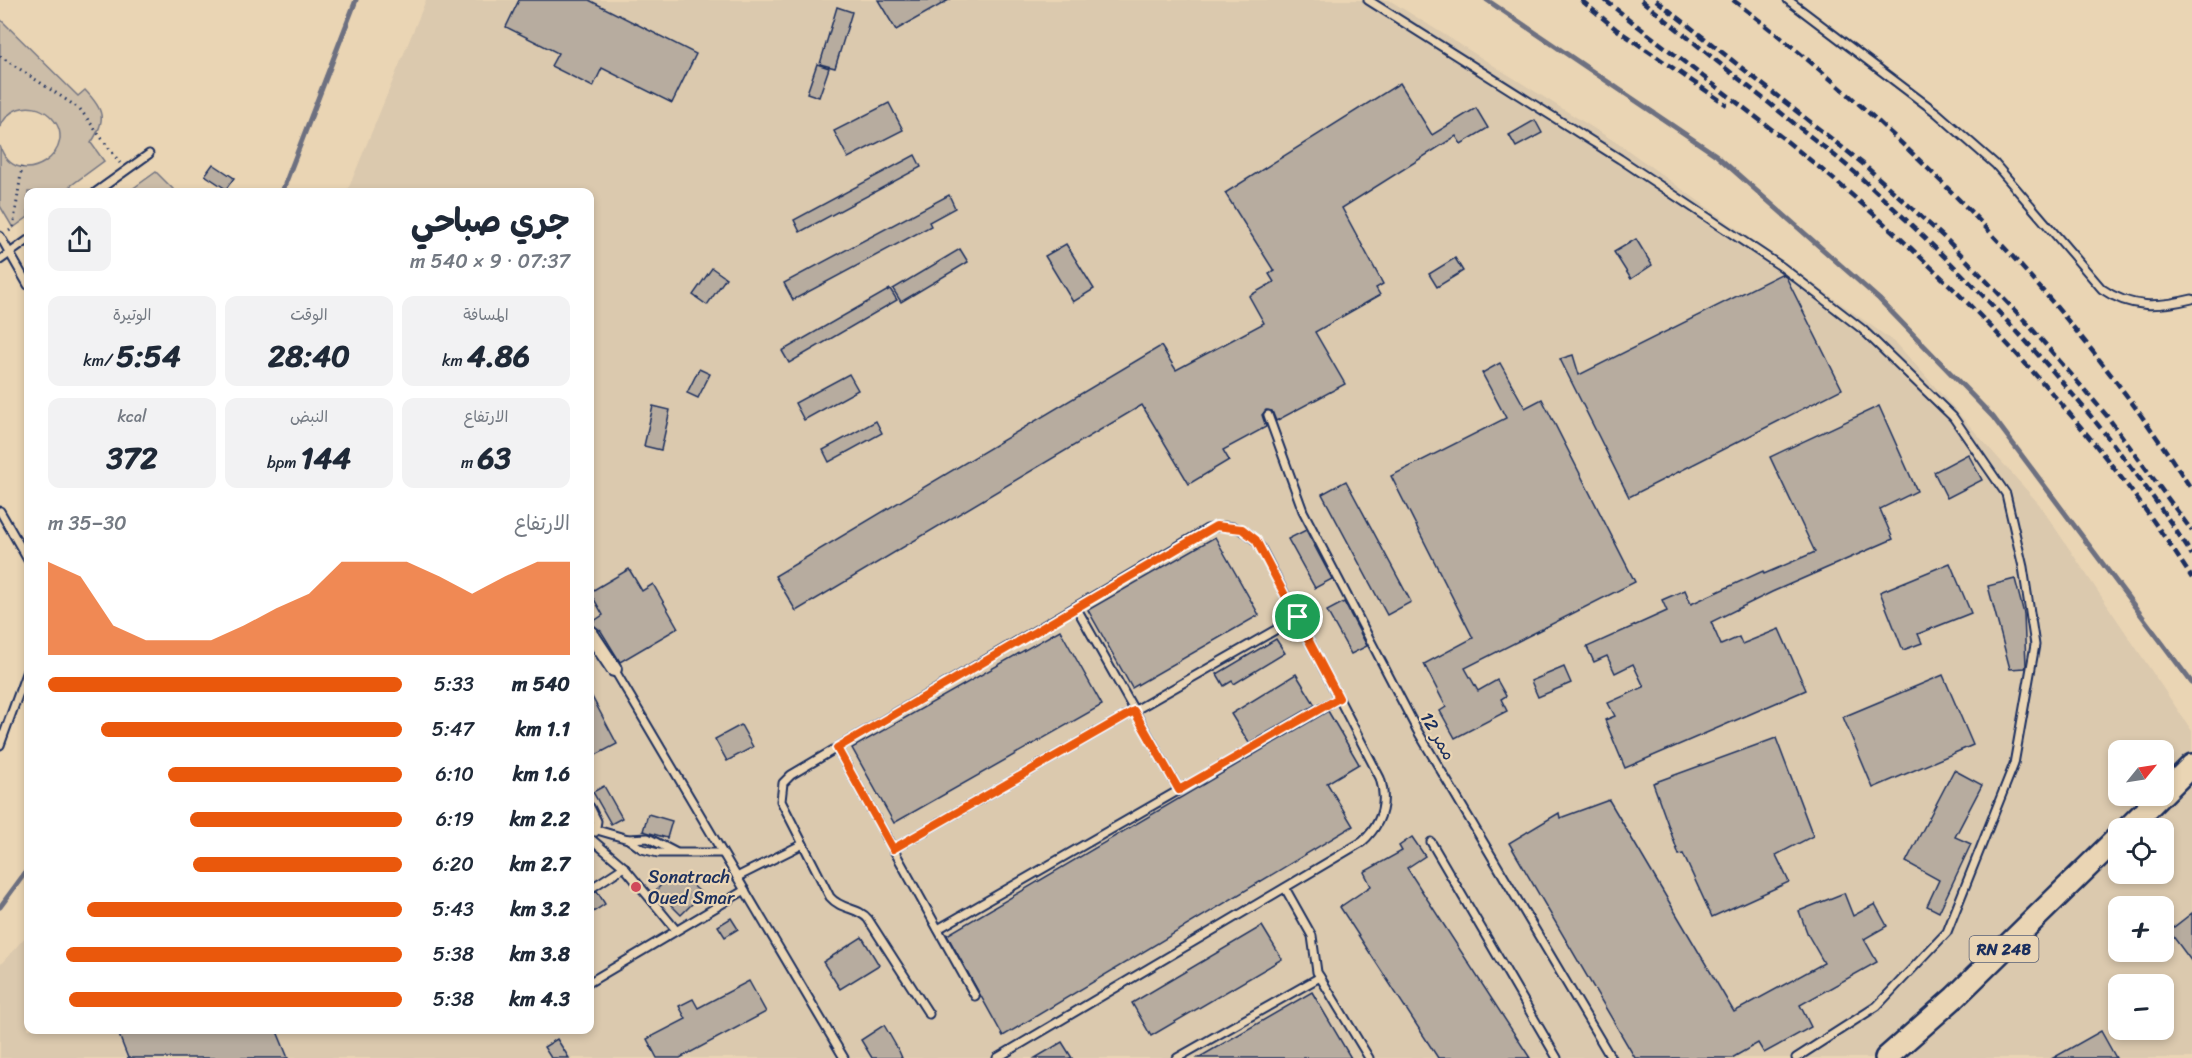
<!DOCTYPE html>
<html lang="ar">
<meta charset="utf-8">
<style>
body{margin:0;font-family:Sriracha,"Playpen Sans Arabic",sans-serif;background:#f2f2f3;color:#1f2937;direction:rtl;height:100vh;display:flex;flex-direction:column;font-size:22px;white-space:nowrap}
*{box-sizing:border-box;margin:0}
p{font-size:20px;color:#747a83}
.icon{flex:none;width:33px;height:33px;fill:none;stroke:currentColor;stroke-width:2;stroke-linecap:round;stroke-linejoin:round}
.map{position:relative;flex:1;overflow:hidden;direction:ltr}
.panel{position:absolute;left:24px;top:188px;width:570px;height:846px;display:flex;flex-direction:column;background:#fff;border-radius:12px;box-shadow:0 3px 9px #0003;direction:rtl}
.panel>*{flex:none}
.needle{width:39px;rotate:60deg}
.controls{position:absolute;left:2108px;top:740px;display:grid;gap:12px}
.controls a{display:grid;place-items:center;width:66px;height:66px;border-radius:12px;background:#fff;box-shadow:0 3px 9px #0003;font-size:30px}
.pin{position:absolute;display:grid;place-items:center;width:51px;height:51px;color:#fff;margin:-26px;border:3px solid #fff;border-radius:50%;box-shadow:0 2px 6px #0007}
.round{display:grid;place-items:center;flex:none;width:63px;height:63px;border-radius:12px;background:#f2f2f3}
.summary{display:flex;align-items:center;justify-content:space-between;height:102px;padding:0 24px}
h1{font-size:33px;font-weight:700;line-height:45px}
.stats{display:grid;grid-template-columns:repeat(3,1fr);gap:9px;height:102px;padding:6px 24px}
.stats div{display:grid;align-content:center;border-radius:12px;background:#f2f2f3;text-align:center}
.stats b{font-size:30px;font-weight:700}
.stats small{font-size:16px;font-weight:400}
.stats p{font-size:16px}
.chart{height:168px;padding:12px 24px}
.chart p{display:flex;justify-content:space-between}
.chart svg{width:100%;height:108px;margin-top:6px;fill:#ea580c;opacity:.7}
ul{padding:0 24px;list-style:none;font-size:20px}
li{display:grid;grid-template-columns:96px 72px 1fr;align-items:center;height:45px}
li i{height:15px;border-radius:8px;background:#ea580c}
.map>svg:first-child{display:block}
.built{fill:#dbc9ae;fill-rule:evenodd}
.green{fill:#ccbda8;stroke:#747683;stroke-width:1.5}
.lines{fill:none;stroke-linecap:round;stroke-linejoin:round}
.stream{stroke:#6d7080;stroke-width:5}
.building{fill:#b7ac9f;stroke:#1b2f5e;stroke-width:1.5}
.service-casing{stroke:#1b2f5e;stroke-width:11}
.minor-casing{stroke:#1b2f5e;stroke-width:18}
.primary-casing{stroke:#1b2f5e;stroke-width:26}
.path{stroke:#1b2f5e;stroke-width:3;stroke-dasharray:1.5 4.5;stroke-linecap:butt}
.service{stroke:#ead5b4;stroke-width:7}
.minor{stroke:#ead5b4;stroke-width:14}
.primary{stroke:#ead5b4;stroke-width:21}
.rail{stroke:#1b2f5e;stroke-width:4.5;stroke-dasharray:9 4.5;stroke-linecap:butt}
.route-casing{stroke:#fff;stroke-width:12}
.route{stroke:#ea580c;stroke-width:8}
.poi-dot{fill:#d1495b;stroke:#ead5b4;stroke-width:2}
.labels{text-anchor:middle;stroke-width:4.5;stroke-linejoin:round;paint-order:stroke}
.shield{fill:#ead5b4;stroke:#596178;stroke-width:1.5}
.shield-label{font-size:16px;font-weight:bold;fill:#1b2f5e}
.street-label{font-size:18px;fill:#1b2f5e;stroke:#ead5b4}
.poi-label{font-size:18px;fill:#1b2f5e;stroke:#ead5b4;text-anchor:start}
</style>
<div class="map">
<svg width="2192" height="1058" viewBox="0 0 2192 1058">
<rect width="100%" height="100%" fill="#ead5b4"/>
<filter id="ink" filterUnits="userSpaceOnUse"><feTurbulence type="fractalNoise" baseFrequency=".0167" numOctaves="2"/><feDisplacementMap in="SourceGraphic" scale="12" xChannelSelector="R" yChannelSelector="G"/><feConvolveMatrix kernelMatrix="1 2 1 2 8 2 1 2 1" color-interpolation-filters="sRGB"/></filter>
<g filter="url(#ink)">
<path class="built" d="M 426,0 L 1389,0 L 1622,146 L 1897,344 L 2039,504 L 2192,731 L 2192,1058 L 0,1058 L 0,965 L 28,934 L 28,1029 L 590,1029 L 590,192 L 347,192 ZM 2118,750 L 2163,750 L 2163,795 L 2118,795 ZM 2118,828 L 2163,828 L 2163,873 L 2118,873 ZM 2118,906 L 2163,906 L 2163,951 L 2118,951 ZM 2118,984 L 2163,984 L 2163,1029 L 2118,1029 Z"/>
<g class="green">
<path d="M 0,19 L 78,96 L 85,90 C 104,110 107,119 91,143 L 104,161 L 62,192 L 28,192 L 28,217 L 13,228 L 0,206 L 0,146 C 16,196 87,149 49,115 C 41,108 29,105 18,109 C 9,112 3,120 0,128 Z"/>
<path d="M 156,172 L 176,192 L 128,192 Z"/>
</g>
<g class="lines">
<g class="stream">
<path d="M 1487,0 L 1716,155 L 1879,299 L 1993,417 L 2192,683"/>
<path d="M 282,192 L 356,0"/>
<path d="M 0,907 L 28,869"/>
</g>
</g>
<g class="building">
<path d="M 519,0 L 589,0 L 696,54 L 672,103 L 602,68 L 593,87 L 551,66 L 558,53 L 506,27 Z"/>
<path d="M 878,0 L 949,0 L 896,30 Z"/>
<path d="M 837,7 L 852,12 L 835,68 L 820,64 Z"/>
<path d="M 817,64 L 829,68 L 819,97 L 807,93 Z"/>
<path d="M 1400,83 L 1432,135 L 1476,108 L 1488,128 L 1461,144 L 1456,136 L 1342,208 L 1383,284 L 1376,288 L 1380,295 L 1315,332 L 1345,384 L 1276,421 L 1272,411 L 1266,410 L 1262,415 L 1266,427 L 1223,450 L 1229,460 L 1189,484 L 1142,405 L 796,611 L 775,576 L 1161,346 L 1176,370 L 1264,323 L 1249,296 L 1274,282 L 1269,274 L 1274,271 L 1225,193 Z"/>
<path d="M 889,103 L 903,130 L 848,158 L 834,131 Z"/>
<path d="M 1535,120 L 1542,133 L 1516,147 L 1509,135 Z"/>
<path d="M 915,155 L 921,167 L 800,232 L 794,220 Z"/>
<path d="M 213,164 L 234,178 L 226,189 L 205,175 Z"/>
<path d="M 949,195 L 955,208 L 929,222 L 931,226 L 793,300 L 784,283 Z"/>
<path d="M 1636,239 L 1652,265 L 1631,279 L 1614,252 Z"/>
<path d="M 1066,244 L 1094,289 L 1073,302 L 1045,256 Z"/>
<path d="M 960,249 L 968,262 L 901,302 L 893,289 Z"/>
<path d="M 1455,258 L 1463,271 L 1437,287 L 1429,274 Z"/>
<path d="M 712,268 L 726,278 L 707,305 L 693,295 Z"/>
<path d="M 1781,274 L 1786,277 L 1842,389 L 1629,497 L 1560,359 L 1573,355 L 1579,375 Z"/>
<path d="M 890,289 L 897,300 L 789,363 L 782,351 Z"/>
<path d="M 1500,363 L 1525,408 L 1542,399 L 1635,582 L 1465,668 L 1478,691 L 1497,680 L 1506,696 L 1501,699 L 1507,711 L 1455,738 L 1440,711 L 1446,707 L 1424,664 L 1473,638 L 1391,476 L 1506,418 L 1482,373 Z"/>
<path d="M 699,369 L 710,374 L 698,398 L 687,393 Z"/>
<path d="M 849,374 L 858,390 L 804,420 L 795,403 Z"/>
<path d="M 653,406 L 670,410 L 661,450 L 644,446 Z"/>
<path d="M 1879,406 L 1917,491 L 1880,509 L 1893,539 L 1772,592 L 1711,622 L 1721,645 L 1739,637 L 1742,644 L 1779,629 L 1806,690 L 1625,768 L 1605,720 L 1615,716 L 1608,703 L 1644,687 L 1633,664 L 1615,673 L 1607,656 L 1594,662 L 1587,647 L 1667,611 L 1662,600 L 1685,590 L 1691,604 L 1763,571 L 1764,574 L 1815,552 L 1770,457 Z"/>
<path d="M 876,421 L 882,433 L 829,462 L 823,450 Z"/>
<path d="M 1968,454 L 1982,480 L 1947,498 L 1934,472 Z"/>
<path d="M 1346,481 L 1411,602 L 1387,615 L 1322,494 Z"/>
<path d="M 1306,530 L 1332,579 L 1315,588 L 1288,539 Z"/>
<path d="M 1215,537 L 1259,615 L 1132,688 L 1088,610 Z"/>
<path d="M 1950,563 L 1971,613 L 1918,634 L 1922,643 L 1903,650 L 1880,592 Z"/>
<path d="M 629,569 L 642,591 L 653,584 L 678,628 L 620,662 L 601,631 L 591,623 L 603,615 L 590,592 Z"/>
<path d="M 2015,579 L 2024,614 L 2026,666 L 2025,668 L 2010,669 L 1988,586 Z"/>
<path d="M 1344,602 L 1367,646 L 1351,654 L 1327,611 Z"/>
<path d="M 1060,630 L 1102,705 L 894,823 L 852,748 Z"/>
<path d="M 1276,639 L 1285,653 L 1234,684 L 1232,681 L 1224,686 L 1217,674 Z"/>
<path d="M 1564,667 L 1571,683 L 1538,697 L 1531,681 Z"/>
<path d="M 1296,674 L 1315,705 L 1249,743 L 1231,714 Z"/>
<path d="M 1943,675 L 1973,745 L 1873,788 L 1843,717 Z"/>
<path d="M 590,693 L 617,744 L 596,755 L 590,743 Z"/>
<path d="M 1328,711 L 1359,764 L 1327,783 L 1353,826 L 1003,1036 L 947,935 Z"/>
<path d="M 741,725 L 753,747 L 727,761 L 715,739 Z"/>
<path d="M 1776,738 L 1813,836 L 1776,855 L 1789,882 L 1712,917 L 1683,854 L 1679,855 L 1653,783 Z"/>
<path d="M 1954,770 L 1982,785 L 1955,837 L 1971,844 L 1939,912 L 1927,906 L 1939,880 L 1906,862 Z"/>
<path d="M 604,786 L 622,818 L 611,824 L 593,792 Z"/>
<path d="M 1609,800 L 1734,1012 L 1824,963 L 1808,935 L 1799,911 L 1844,893 L 1853,916 L 1875,904 L 1887,926 L 1864,939 L 1877,962 L 1800,1005 L 1811,1027 L 1764,1053 L 1758,1043 L 1732,1058 L 1635,1058 L 1509,843 L 1559,813 L 1560,818 Z"/>
<path d="M 648,814 L 672,821 L 667,838 L 643,831 Z"/>
<path d="M 1412,837 L 1425,856 L 1407,868 L 1530,1058 L 1438,1058 L 1340,907 L 1371,886 L 1364,872 L 1402,851 L 1399,846 Z"/>
<path d="M 683,876 L 702,894 L 681,915 L 656,890 L 670,877 L 676,883 Z"/>
<path d="M 597,891 L 605,904 L 590,914 L 590,895 Z"/>
<path d="M 2192,913 L 2192,962 L 2169,931 Z"/>
<path d="M 731,918 L 738,929 L 725,937 L 718,926 Z"/>
<path d="M 1262,926 L 1282,959 L 1151,1036 L 1132,1003 Z"/>
<path d="M 862,937 L 879,965 L 840,989 L 823,962 Z"/>
<path d="M 749,981 L 766,1012 L 680,1058 L 657,1058 L 647,1039 L 686,1019 L 679,1006 L 693,999 L 698,1008 Z"/>
<path d="M 1312,992 L 1351,1058 L 1198,1058 Z"/>
<path d="M 884,1025 L 899,1051 L 902,1058 L 872,1058 L 861,1040 Z"/>
<path d="M 134,1029 L 276,1029 L 288,1058 L 128,1058 L 119,1035 Z"/>
<path d="M 2101,1031 L 2116,1058 L 2053,1058 Z"/>
<path d="M 557,1039 L 569,1058 L 551,1058 L 544,1047 Z"/>
<path d="M 1062,1042 L 1072,1058 L 1035,1058 Z"/>
</g>
<g class="lines">
<g class="service-casing">
<g id="service">
<path d="M 1368,0 L 1620,159 L 1782,267 L 1862,329 L 1953,417 L 2006,494 L 2023,567 L 2035,645 L 2014,764 L 1947,932 L 1877,1006 L 1796,1058"/>
<path d="M 1788,0 L 1937,113 L 1995,164 L 2102,289 C 2131,309 2159,307 2192,299"/>
<path d="M 96,192 L 149,154"/>
<path d="M 0,236 L 28,285"/>
<path d="M 0,260 L 28,240"/>
<path d="M 1268,415 L 1303,511 L 1417,730 L 1611,1058"/>
<path d="M 0,511 L 28,560"/>
<path d="M 1076,607 L 1179,790"/>
<path d="M 614,669 L 844,1058"/>
<path d="M 0,745 L 28,668"/>
<path d="M 837,748 L 975,996"/>
<path d="M 590,807 L 597,821 L 595,832"/>
<path d="M 597,830 L 628,839 L 648,838 L 675,852"/>
<path d="M 590,838 L 624,867 L 676,930"/>
<path d="M 628,839 L 642,849 L 658,853 L 722,853"/>
<path d="M 1431,842 L 1557,1058"/>
<path d="M 893,849 L 1298,617"/>
<path d="M 737,877 L 803,844"/>
<path d="M 1285,888 L 1312,936 L 1317,972 L 1369,1058"/>
<path d="M 590,889 L 624,867"/>
<path d="M 938,929 L 1339,698"/>
<path d="M 590,982 L 745,890"/>
<path d="M 929,1014 L 868,919 C 858,907 841,910 830,897 L 781,801 L 783,783 L 791,775 L 1207,529 C 1230,522 1248,528 1261,548 L 1380,778 C 1388,803 1382,824 1362,842 L 997,1058"/>
<path d="M 1177,1058 L 1320,977"/>
</g>
</g>
<g class="minor-casing">
<path id="minor" d="M 590,633 L 614,669"/>
</g>
<g class="primary-casing">
<g id="primary">
<path d="M 2163,794 L 2192,765"/>
<path d="M 2128,828 L 2161,795"/>
<path d="M 1886,1058 L 1955,997 L 2118,837"/>
</g>
</g>
<g class="path">
<path d="M 0,56 L 80,109 L 120,163"/>
<path d="M 9,231 L 13,228 L 22,167"/>
</g>
<use href="#service" class="service"/>
<use href="#minor" class="minor"/>
<use href="#primary" class="primary"/>
<g class="rail">
<path d="M 1581,0 L 1616,29 L 1727,105"/>
<path d="M 1605,0 C 1689,68 1779,131 1860,202 C 1986,313 2101,437 2192,578"/>
<path d="M 1641,0 C 1691,40 1740,80 1790,120 C 1813,139 1838,157 1860,177 C 1984,290 2102,414 2192,555"/>
<path d="M 1656,0 L 1862,163 L 1948,241 L 2027,323 L 2107,416 L 2192,531"/>
<path d="M 1733,0 C 1911,136 2070,301 2192,490"/>
</g>
</g>
</g>
<g class="lines" filter="url(#ink)">
<g class="route-casing">
<path id="route" d="M 1216,526 L 1242,529 L 1256,540 L 1339,698 L 1179,790 L 1134,711 L 893,849 L 837,748 Z"/>
</g>
<use href="#route" class="route"/>
</g>
<circle class="poi-dot" cx="636" cy="887" r="6"/>
<g class="labels">
<rect class="shield" x="1969.5" y="936" width="69" height="26" rx="4.5"/>
<g class="shield-label">
<text x="2004" y="955">RN 24B</text>
</g>
<g class="street-label">
<text transform="translate(1438 736) rotate(60)" y="6">ممر 12</text>
</g>
<g class="poi-label">
<text x="648" y="883">Sonatrach<tspan x="648" dy="21">Oued Smar</tspan></text>
</g>
</g>
</svg>
<div class="controls">
<a><svg class="needle" viewBox="-14 -14 28 28"><path d="M0-13l5 13h-10z" fill="#e53935"/><path d="M0 13l5-13h-10z" fill="#747a83"/></svg></a>
<a><svg class="icon" aria-label="locate" viewBox="0 0 24 24"><circle cx="12" cy="12" r="6"/><path d="M12 2v4M12 18v4M2 12h4M18 12h4"/></svg></a>
<a>+</a>
<a>−</a>
</div>
<div class="pin" style="left:1298px;top:617px;background:#1e9e55"><svg class="icon" aria-label="arrive" viewBox="0 0 24 24"><path d="M6 21V4h12l-3 4 3 4H6"/></svg></div>
<section class="panel">
<div class="summary"><div><h1>جري صباحي</h1><p>07:37 · 9 × 540 m</p></div><a class="round"><svg class="icon" aria-label="share" viewBox="0 0 24 24"><path d="M12 15V3M7 8l5-5 5 5M5 13v7h14v-7"/></svg></a></div>
<div class="stats">
<div><p>المسافة</p><b>4.86<small> km</small></b></div>
<div><p>الوقت</p><b>28:40</b></div>
<div><p>الوتيرة</p><b>5:54<small> /km</small></b></div>
</div>
<div class="stats">
<div><p>الارتفاع</p><b>63<small> m</small></b></div>
<div><p>النبض</p><b>144<small> bpm</small></b></div>
<div><p>kcal</p><b>372</b></div>
</div>
<div class="chart"><p><span>الارتفاع</span>30–35 m</p>
<svg viewBox="0 0 160 44" preserveAspectRatio="none"><path d="M0 44V6L10 12L20 32L30 38L40 38L50 38L60 32L70 25L80 19L90 6L100 6L110 6L120 12L130 19L140 12L150 6L160 6V44z"/></svg>
</div>
<ul>
<li><b>540 m</b>5:33<i style="width:100%"></i></li>
<li><b>1.1 km</b>5:47<i style="width:85%"></i></li>
<li><b>1.6 km</b>6:10<i style="width:66%"></i></li>
<li><b>2.2 km</b>6:19<i style="width:60%"></i></li>
<li><b>2.7 km</b>6:20<i style="width:59%"></i></li>
<li><b>3.2 km</b>5:43<i style="width:89%"></i></li>
<li><b>3.8 km</b>5:38<i style="width:95%"></i></li>
<li><b>4.3 km</b>5:38<i style="width:94%"></i></li>
</ul>
</section>
</div>
